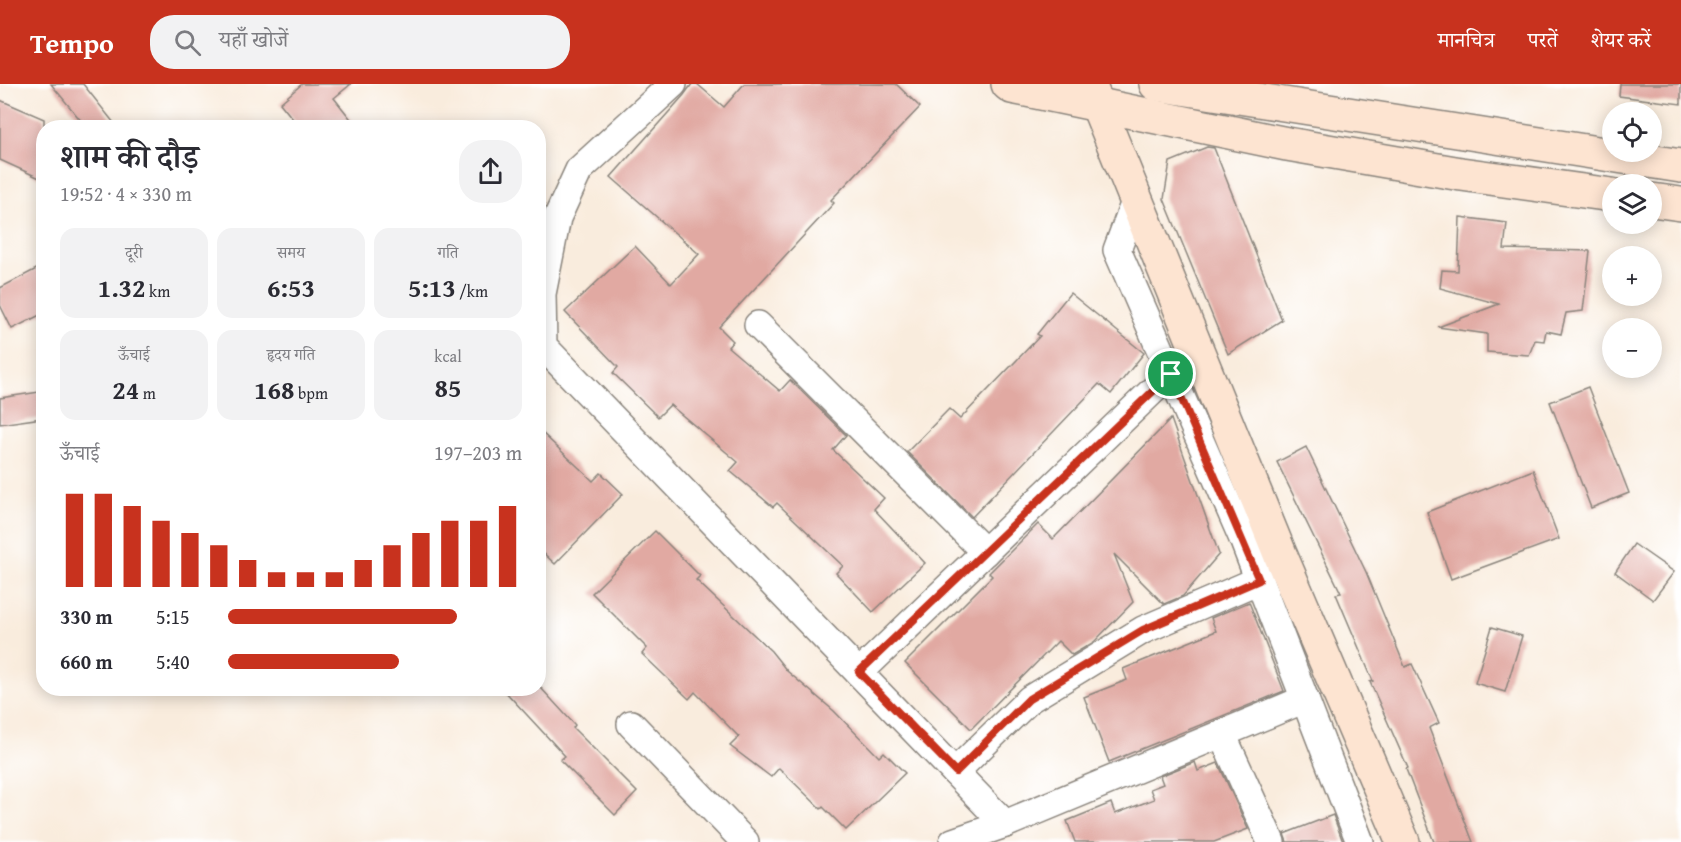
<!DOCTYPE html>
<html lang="hi">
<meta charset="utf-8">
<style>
body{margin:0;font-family:"Gentium Book Plus","Noto Serif Devanagari",serif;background:#f2f2f3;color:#2b2b33;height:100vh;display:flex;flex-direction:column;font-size:22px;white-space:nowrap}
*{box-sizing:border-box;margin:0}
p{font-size:20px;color:#7c7c81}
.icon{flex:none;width:33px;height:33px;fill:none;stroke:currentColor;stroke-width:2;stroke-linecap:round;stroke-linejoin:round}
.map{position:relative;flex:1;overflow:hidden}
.drawer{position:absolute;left:36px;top:36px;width:510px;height:576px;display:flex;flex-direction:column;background:#fff;border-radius:24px;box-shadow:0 3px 15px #0003}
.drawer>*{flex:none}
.controls{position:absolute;left:1602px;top:18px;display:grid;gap:12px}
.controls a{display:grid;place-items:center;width:60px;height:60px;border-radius:50%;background:#fff;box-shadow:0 3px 15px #0003;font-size:30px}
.pin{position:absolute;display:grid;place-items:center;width:51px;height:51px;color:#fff;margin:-26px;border:3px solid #fff;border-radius:50%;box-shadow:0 2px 6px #0007}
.round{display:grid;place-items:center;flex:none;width:63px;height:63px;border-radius:24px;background:#f2f2f3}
.overview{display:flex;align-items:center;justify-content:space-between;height:102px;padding:0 24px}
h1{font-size:33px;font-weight:600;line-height:45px}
.stats{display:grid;grid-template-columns:repeat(3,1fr);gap:9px;height:102px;padding:6px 24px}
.stats div{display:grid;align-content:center;border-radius:15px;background:#f2f2f3;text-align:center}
.stats b{font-size:26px;font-weight:600}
.stats small{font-size:16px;font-weight:400}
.stats p{font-size:16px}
.chart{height:168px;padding:12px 24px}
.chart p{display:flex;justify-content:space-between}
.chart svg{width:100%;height:108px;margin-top:6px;stroke:#c8321e;stroke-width:6}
ul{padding:0 24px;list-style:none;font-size:20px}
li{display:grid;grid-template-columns:96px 72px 1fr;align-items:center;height:45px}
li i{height:15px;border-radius:8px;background:#c8321e}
header{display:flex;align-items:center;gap:36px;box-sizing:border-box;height:84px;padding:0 30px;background:#c8321e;color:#fff}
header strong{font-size:28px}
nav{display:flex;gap:33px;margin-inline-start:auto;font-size:21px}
.search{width:420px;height:54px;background:#f2f2f3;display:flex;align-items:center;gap:15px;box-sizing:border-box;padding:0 21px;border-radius:24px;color:#7c7c81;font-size:22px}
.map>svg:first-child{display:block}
.building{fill:#e1a9a2}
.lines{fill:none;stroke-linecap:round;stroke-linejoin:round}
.street-casing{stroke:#8a847c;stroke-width:30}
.secondary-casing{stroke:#8a847c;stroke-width:36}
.street{stroke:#fff;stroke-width:27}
.secondary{stroke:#fde4d1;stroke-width:33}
.route-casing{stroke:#fff;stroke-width:12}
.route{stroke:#c8321e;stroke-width:8}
</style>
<header>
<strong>Tempo</strong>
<div class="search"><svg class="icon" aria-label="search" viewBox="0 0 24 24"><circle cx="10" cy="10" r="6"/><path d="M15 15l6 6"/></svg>यहाँ खोजें</div>
<nav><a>मानचित्र</a><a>परतें</a><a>शेयर करें</a></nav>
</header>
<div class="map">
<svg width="1681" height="758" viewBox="0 0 1681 758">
<rect width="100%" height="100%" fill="#fff"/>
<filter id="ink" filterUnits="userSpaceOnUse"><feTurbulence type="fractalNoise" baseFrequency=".0167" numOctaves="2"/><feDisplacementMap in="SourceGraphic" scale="12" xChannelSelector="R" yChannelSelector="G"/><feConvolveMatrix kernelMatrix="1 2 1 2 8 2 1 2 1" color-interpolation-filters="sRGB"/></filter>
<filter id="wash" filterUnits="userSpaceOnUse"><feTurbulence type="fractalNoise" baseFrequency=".008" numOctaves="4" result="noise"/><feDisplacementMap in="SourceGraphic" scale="24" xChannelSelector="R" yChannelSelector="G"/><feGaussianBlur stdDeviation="1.35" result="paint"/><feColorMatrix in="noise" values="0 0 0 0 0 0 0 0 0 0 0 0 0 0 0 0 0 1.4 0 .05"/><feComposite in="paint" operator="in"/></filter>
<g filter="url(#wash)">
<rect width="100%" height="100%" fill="#f9ecdd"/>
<g id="blocks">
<g class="building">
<path d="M 51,0 L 83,0 L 118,44 L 87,44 Z"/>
<path d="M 302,0 L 351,0 L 334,14 L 358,44 L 300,44 L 280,19 Z"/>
<path d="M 692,0 L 697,0 L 724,23 L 744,0 L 896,0 L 920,23 L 831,116 L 834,119 L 719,243 L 733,257 L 728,263 L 780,307 L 790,296 L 846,351 L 833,366 L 884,414 L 874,425 L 925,479 L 873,528 L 836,489 L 843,482 L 777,419 L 773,423 L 730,387 L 738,378 L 670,321 L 658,333 L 613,289 L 618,283 L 565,228 L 635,162 L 671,200 L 699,170 L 611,93 L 684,11 Z"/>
<path d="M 1620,0 L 1681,0 L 1681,20 L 1619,12 Z"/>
<path d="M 0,16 L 44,35 L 44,96 L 0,76 Z"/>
<path d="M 1207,63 L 1214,64 L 1282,236 L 1228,270 L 1164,115 L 1170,78 Z"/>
<path d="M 1460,133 L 1507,139 L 1504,165 L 1590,167 L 1583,227 L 1566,229 L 1561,250 L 1546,247 L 1544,257 L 1535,256 L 1529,271 L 1487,268 L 1487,250 L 1438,243 L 1499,220 L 1440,204 L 1442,186 L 1458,187 Z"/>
<path d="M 44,181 L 44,229 L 12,245 L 0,221 L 0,204 Z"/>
<path d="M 1070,209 L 1144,269 L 1111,310 L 1099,300 L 972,433 L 907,368 L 949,325 L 960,335 L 1040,252 L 1037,250 Z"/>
<path d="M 1588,303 L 1629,409 L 1591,424 L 1550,318 Z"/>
<path d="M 39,308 L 42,334 L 0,340 L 0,314 Z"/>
<path d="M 1171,335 L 1219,470 L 1183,512 L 1164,520 L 1114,470 L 1133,518 L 1094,558 L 1072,571 L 1058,557 L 971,645 L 905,579 L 992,492 L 989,489 L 1038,440 L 1053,455 Z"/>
<path d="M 538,345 L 593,397 L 601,389 L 623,410 L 555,480 L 538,464 Z"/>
<path d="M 1306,363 L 1366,488 L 1405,583 L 1412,580 L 1439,639 L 1429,644 L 1473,758 L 1434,758 L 1406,685 L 1408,684 L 1370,598 L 1373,597 L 1336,510 L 1341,509 L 1277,378 Z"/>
<path d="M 1533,386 L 1559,455 L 1451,495 L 1427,428 Z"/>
<path d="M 655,447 L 700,492 L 696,496 L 771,567 L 787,587 L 834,627 L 879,673 L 884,668 L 905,689 L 846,746 L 823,723 L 821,725 L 779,684 L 771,693 L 730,662 L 739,653 L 695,608 L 689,615 L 642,570 L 647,564 L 592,509 Z"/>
<path d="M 1634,460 L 1674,488 L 1653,516 L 1615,488 Z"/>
<path d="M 1249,518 L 1284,607 L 1109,678 L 1084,613 L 1127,596 L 1123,585 L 1216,547 L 1211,534 Z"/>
<path d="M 1492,543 L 1522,552 L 1505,608 L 1475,599 Z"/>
<path d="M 502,604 L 541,604 L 575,641 L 573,644 L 637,708 L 615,731 L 560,676 L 565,672 Z"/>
<path d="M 1195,678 L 1198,687 L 1218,679 L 1248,745 L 1214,758 L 1075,758 L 1067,737 L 1111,719 L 1115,730 L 1154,715 L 1150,705 L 1163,700 L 1160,692 Z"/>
<path d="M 1333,731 L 1343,758 L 1287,758 L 1284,750 Z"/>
</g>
</g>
</g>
<g filter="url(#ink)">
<use href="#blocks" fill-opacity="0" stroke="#8a847c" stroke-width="1.5"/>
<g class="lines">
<g class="street-casing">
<g id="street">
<path d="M 673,0 L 579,86 L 557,134 L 542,210 L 543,262 L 1005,740"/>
<path d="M 1136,115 L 1117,166 L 1243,455 L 1360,758"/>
<path d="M 758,241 L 985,468"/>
<path d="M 859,589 L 1171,289"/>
<path d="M 631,640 L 745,758"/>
<path d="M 1222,650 L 1271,758"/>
<path d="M 955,688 L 1030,615 L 1143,546 L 1259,496"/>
<path d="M 953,758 L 1005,740 L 1305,615"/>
</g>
</g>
<g class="secondary-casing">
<g id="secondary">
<path d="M 1008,0 L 1012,3 L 1287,60 L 1461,90 L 1612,111"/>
<path d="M 1089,0 L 1280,470 L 1403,758"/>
<path d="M 1156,0 L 1681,82"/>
<path d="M 1652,116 L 1681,120"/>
</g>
</g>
<use href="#street" class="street"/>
<use href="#secondary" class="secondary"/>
</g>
</g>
<g class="lines" filter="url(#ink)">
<g class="route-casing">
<path id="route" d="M 1171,290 L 1259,496 L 1143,546 L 1029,615 L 956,688 L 859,588 Z"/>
</g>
<use href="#route" class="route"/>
</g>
</svg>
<div class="controls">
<a><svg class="icon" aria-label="locate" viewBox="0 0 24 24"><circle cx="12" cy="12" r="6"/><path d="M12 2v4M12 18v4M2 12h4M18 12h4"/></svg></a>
<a><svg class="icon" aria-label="layers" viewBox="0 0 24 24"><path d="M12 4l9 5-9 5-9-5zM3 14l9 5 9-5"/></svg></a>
<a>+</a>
<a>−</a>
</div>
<div class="pin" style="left:1171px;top:290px;background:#1e9e55"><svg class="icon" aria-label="arrive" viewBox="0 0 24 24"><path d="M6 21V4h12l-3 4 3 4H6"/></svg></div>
<section class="drawer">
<div class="overview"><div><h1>शाम की दौड़</h1><p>19:52 · 4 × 330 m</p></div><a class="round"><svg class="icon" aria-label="share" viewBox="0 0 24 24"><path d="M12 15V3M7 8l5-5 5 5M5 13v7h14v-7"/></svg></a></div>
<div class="stats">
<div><p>दूरी</p><b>1.32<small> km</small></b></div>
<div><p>समय</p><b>6:53</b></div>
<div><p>गति</p><b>5:13<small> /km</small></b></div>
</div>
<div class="stats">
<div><p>ऊँचाई</p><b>24<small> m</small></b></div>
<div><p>हृदय गति</p><b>168<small> bpm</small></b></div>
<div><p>kcal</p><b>85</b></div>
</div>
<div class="chart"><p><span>ऊँचाई</span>197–203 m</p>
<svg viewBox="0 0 160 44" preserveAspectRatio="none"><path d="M5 44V6M15 44V6M25 44V11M35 44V17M45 44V22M55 44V27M65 44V33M75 44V38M85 44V38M95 44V38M105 44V33M115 44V27M125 44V22M135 44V17M145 44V17M155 44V11"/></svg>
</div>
<ul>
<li><b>330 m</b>5:15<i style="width:78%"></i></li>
<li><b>660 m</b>5:40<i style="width:58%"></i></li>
</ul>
</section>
</div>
